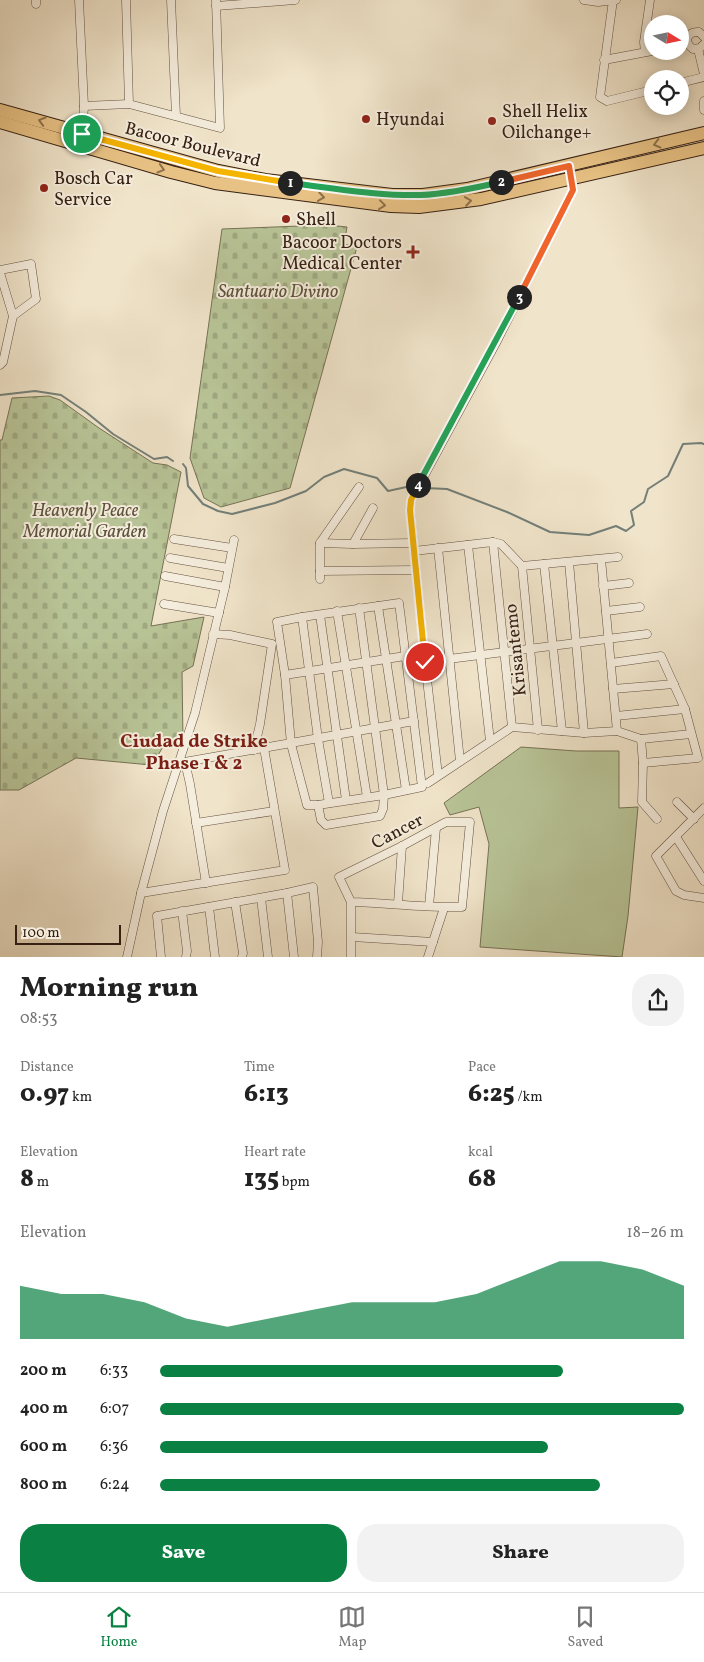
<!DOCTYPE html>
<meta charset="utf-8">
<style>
body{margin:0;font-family:Vollkorn,serif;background:#f2f2f2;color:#222;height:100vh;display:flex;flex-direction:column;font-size:19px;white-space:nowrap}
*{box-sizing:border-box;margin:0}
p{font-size:16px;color:#767676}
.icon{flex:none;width:28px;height:28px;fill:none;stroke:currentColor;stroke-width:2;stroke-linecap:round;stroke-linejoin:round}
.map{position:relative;height:957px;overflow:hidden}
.side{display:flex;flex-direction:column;background:#fff;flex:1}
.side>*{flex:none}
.needle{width:32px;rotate:100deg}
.tools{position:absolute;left:644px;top:15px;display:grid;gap:10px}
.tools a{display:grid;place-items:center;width:45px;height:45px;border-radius:50%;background:#fff;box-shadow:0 2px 12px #0003;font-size:25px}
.scale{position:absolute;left:15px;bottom:12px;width:106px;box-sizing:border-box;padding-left:5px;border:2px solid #362113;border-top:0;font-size:14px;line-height:18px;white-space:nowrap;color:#362113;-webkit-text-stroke:4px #f5eddd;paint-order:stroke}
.pin{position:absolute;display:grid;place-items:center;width:42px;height:42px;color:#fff;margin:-21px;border:2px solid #fff;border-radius:50%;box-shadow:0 1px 5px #0007}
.km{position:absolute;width:25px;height:25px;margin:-12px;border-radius:50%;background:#222;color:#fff;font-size:14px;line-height:25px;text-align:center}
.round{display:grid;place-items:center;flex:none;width:52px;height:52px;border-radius:20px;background:#f2f2f2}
.summary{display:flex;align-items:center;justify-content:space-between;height:85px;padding:0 20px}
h1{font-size:28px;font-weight:800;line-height:38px}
.stats{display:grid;grid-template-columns:repeat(3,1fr);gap:8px;height:85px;padding:5px 20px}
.stats div{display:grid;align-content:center}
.stats b{font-size:25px;font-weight:800}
.stats small{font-size:14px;font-weight:400}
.stats p{font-size:14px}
.chart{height:140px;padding:10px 20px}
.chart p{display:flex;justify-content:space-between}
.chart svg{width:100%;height:90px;margin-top:5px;fill:#0b8043;opacity:.7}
.cta{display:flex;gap:10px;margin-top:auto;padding:10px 20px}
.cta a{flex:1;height:58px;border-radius:20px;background:#0b8043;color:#fff;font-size:20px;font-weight:800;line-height:58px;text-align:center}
.cta a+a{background:#f2f2f2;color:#222}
ul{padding:0 20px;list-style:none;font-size:16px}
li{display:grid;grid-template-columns:80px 60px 1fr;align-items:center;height:38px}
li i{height:12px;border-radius:6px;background:#0b8043}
.tab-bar{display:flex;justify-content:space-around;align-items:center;height:70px;border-top:1px solid #e0e0e0;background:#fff;font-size:14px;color:#767676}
.tab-bar a{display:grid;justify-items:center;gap:2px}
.tab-bar .current{color:#0b8043}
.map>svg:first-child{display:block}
.grass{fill:#b8c497;stroke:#777255}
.cemetery{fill:url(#cemetery-stones);stroke:#777255}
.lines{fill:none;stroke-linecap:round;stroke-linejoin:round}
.stream{stroke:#737f78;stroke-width:2}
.minor-casing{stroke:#645241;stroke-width:9}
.primary-casing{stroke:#362113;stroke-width:14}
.minor{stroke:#f5eddd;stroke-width:8}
.primary{stroke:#e8c285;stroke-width:12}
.oneway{stroke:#8f724c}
.split-1-casing{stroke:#fff;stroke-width:10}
.split-2-casing{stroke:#fff;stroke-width:10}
.split-3-casing{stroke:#fff;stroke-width:10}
.split-4-casing{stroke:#fff;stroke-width:10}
.split-5-casing{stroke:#fff;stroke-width:10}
.split-1{stroke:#f5b400;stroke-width:6}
.split-2{stroke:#22a559;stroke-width:6}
.split-3{stroke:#f0652b;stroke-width:6}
.split-4{stroke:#22a559;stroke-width:6}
.split-5{stroke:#f5b400;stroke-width:6}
.poi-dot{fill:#8f2418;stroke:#f5eddd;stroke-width:2}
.labels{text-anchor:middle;stroke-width:4;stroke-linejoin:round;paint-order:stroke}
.poi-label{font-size:18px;fill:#362113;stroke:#f5eddd;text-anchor:start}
.street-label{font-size:18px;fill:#362113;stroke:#f5eddd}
.park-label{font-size:18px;font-style:italic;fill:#5d523b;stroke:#f5eddd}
.neighbourhood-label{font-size:19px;font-weight:bold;fill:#7a1f14;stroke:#f5eddd}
</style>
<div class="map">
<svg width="704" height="957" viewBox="0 0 704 957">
<defs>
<pattern id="cemetery-stones" width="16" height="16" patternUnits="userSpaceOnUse" patternTransform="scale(1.25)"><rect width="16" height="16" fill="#b8c497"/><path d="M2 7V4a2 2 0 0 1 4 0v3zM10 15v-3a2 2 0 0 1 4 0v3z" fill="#9fa881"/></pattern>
</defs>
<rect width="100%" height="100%" fill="#f0e4ca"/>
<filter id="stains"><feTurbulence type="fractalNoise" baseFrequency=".004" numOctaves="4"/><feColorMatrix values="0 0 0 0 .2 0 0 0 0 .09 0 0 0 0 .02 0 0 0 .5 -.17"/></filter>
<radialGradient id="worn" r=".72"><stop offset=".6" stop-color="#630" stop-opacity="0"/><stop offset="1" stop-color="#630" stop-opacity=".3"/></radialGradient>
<path class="grass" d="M 521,747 L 576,751 L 619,751 L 619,808 L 638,807 L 628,916 L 622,957 L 480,947 L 489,844 L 479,807 L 450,815 L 444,803 Z"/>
<g class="cemetery">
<path d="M 327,225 L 347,227 L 344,244 L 357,247 L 290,488 L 221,507 L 204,498 L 190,458 L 222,229 Z"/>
<path d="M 49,396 L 60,400 L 99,428 L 153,463 L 167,465 L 181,472 L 151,626 L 204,617 L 193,666 L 182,672 L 183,741 L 180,745 L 168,738 L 157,757 L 151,761 L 151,765 L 76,758 L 19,790 L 0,790 L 0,440 L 2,440 L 12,398 Z"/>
</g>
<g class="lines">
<g class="stream">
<path d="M 0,395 L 35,391 L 61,395 L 86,412 L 113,434 L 154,459 L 167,457 L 173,461"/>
<path d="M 183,464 L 186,468 L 188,486 L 203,504 L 218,511 L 232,514 L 275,503 L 306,491 L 324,477 L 344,469 L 377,478 L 388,491 L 411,486"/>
<path d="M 425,488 L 447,489 L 507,512 L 550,532 L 589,535 L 616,526 L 626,531 L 634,525 L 631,511 L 644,502 L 648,489 L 668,476 L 683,444 L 701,443 L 704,444"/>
</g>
<g class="minor-casing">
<g id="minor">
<path d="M 79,0 L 84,106 L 82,136"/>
<path d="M 126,0 L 129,104"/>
<path d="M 171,0 L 176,116"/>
<path d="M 584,0 L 598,2 L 616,0"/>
<path d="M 613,0 L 600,97 L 607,101 L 652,90"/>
<path d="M 36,4 L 36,0"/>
<path d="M 216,6 L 295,0"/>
<path d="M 704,37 L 699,32 C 687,31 683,42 693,49 L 700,48 L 704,44"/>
<path d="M 698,49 L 704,74"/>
<path d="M 645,52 L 644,42 L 650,0"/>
<path d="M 604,60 L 652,51"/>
<path d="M 680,83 L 704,77"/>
<path d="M 704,101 L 704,110"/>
<path d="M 84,106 L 129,104 L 220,128 L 216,0"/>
<path d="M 0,270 L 31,264 L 36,299 L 13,316"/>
<path d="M 0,273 L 13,316 L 3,362 L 0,365"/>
<path d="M 174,539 L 232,548"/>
<path d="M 493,542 L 512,727"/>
<path d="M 320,543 L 353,544 L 413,543"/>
<path d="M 353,544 L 373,508"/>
<path d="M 468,545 L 490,741"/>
<path d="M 438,548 L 460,761"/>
<path d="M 414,551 L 493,542 L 501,544 L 522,566 L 618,557"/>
<path d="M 170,558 L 228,568"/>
<path d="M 601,559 L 617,731 L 641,739 L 643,763 L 642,802 L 657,819"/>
<path d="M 569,562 L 584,733"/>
<path d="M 544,564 L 562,731"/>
<path d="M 522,566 L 538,730"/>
<path d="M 320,571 L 416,570"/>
<path d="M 165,576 L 225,587"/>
<path d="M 320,579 L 320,543 L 359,487"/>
<path d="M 603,586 L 629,583"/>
<path d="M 399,603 L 422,787 L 384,795 L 318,805 L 307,805 L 291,744 L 285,675 L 277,622 L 302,617 Z"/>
<path d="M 164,604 L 219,613"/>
<path d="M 378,606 L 406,790"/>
<path d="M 337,611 L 367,797"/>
<path d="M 606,611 L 640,607"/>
<path d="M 320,615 L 346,800"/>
<path d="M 302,617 L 318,739 L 329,803"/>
<path d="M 213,634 L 230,635 L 272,644 L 260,724 L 254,750"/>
<path d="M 425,662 L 647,634"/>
<path d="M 611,663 L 661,656 L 685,709 L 698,758 L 643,763"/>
<path d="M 285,675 L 405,656"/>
<path d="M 613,689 L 674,684"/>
<path d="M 616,716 L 685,709"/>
<path d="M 641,739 L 691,734"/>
<path d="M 185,762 L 190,784 L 206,883"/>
<path d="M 179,763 L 414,721"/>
<path d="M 438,775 L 425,662 L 410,509 L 411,500 L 497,341 L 573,190 L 569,166"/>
<path d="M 428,783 L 512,727 L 584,733 L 617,731"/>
<path d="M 677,802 L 694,819"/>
<path d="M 318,805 L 321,820 L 326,825 L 380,816 L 383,809 L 384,795 L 359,608"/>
<path d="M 704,808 L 656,856 L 676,891 L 684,895 L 704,898"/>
<path d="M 196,823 L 274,811"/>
<path d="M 676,837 L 704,881"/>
<path d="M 141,893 L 285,870 L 264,748"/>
<path d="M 287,893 L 294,957"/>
<path d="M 261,898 L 268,957"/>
<path d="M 235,902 L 243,953 L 242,957"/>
<path d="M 398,903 L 402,846"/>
<path d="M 429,906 L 436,828"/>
<path d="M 209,907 L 215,957"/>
<path d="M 182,911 L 187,951 L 186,957"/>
<path d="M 352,937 L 433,942"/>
<path d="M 127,957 L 141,893 L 163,811 L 195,713 L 225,587 L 234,540"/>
<path d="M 161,957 L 157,916 L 287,893 L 313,887 L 318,942 L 317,957"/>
<path d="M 351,957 L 351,902 L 339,877 L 402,846 L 446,822 L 470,822 L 462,907 C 425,908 388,903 351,902"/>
<path d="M 428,957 L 444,908"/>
</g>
</g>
<g class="primary-casing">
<g id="primary">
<path d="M 0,110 L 218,171 L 265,180 L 392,195 L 423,195 L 467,189 L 704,133"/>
<path d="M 0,122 L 171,172 L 215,183 L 391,206 L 419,207 L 481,199 L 704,148"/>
</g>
</g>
<use href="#minor" class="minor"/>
<use href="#primary" class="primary"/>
</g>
<defs><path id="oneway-chevron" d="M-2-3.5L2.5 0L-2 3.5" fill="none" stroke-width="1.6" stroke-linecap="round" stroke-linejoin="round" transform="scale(1.25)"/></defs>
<g class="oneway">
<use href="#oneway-chevron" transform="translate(42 121) rotate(-164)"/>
<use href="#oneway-chevron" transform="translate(657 144) rotate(166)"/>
<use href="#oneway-chevron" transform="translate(161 169) rotate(17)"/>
<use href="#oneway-chevron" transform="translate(321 197) rotate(8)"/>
<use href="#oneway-chevron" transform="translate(468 201) rotate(-8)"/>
<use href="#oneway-chevron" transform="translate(382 205) rotate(7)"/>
</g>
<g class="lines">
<g class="split-1-casing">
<path id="split-1" d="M 82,134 L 218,171 L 290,183"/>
</g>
<g class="split-2-casing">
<path id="split-2" d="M 290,183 C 333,188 378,196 421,195 C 448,194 475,188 501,182"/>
</g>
<g class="split-3-casing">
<path id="split-3" d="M 501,182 L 569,166 L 573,190 L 519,297"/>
</g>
<g class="split-4-casing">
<path id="split-4" d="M 418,485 L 519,297"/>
</g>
<g class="split-5-casing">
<path id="split-5" d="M 418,485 L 411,500 L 410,510 L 425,662"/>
</g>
<use href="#split-1" class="split-1"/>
<use href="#split-2" class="split-2"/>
<use href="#split-3" class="split-3"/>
<use href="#split-4" class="split-4"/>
<use href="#split-5" class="split-5"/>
</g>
<g class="poi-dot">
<circle cx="366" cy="119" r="5"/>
<circle cx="492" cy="121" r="5"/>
<circle cx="44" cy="188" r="5"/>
<circle cx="286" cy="219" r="5"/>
<path d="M410.5 244.5h5v5h5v5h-5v5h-5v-5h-5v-5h5z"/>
</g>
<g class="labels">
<g class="poi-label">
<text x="502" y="117">Shell Helix<tspan x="502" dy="21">Oilchange+</tspan></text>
<text x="376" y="125">Hyundai</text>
<text x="54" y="184">Bosch Car<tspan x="54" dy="21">Service</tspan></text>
<text x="296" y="225">Shell</text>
<text x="402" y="248" text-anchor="end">Bacoor Doctors<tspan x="402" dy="21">Medical Center</tspan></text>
</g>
<g class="street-label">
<text transform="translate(193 144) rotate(14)" y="6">Bacoor Boulevard</text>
<text transform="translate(515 650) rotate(-96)" y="6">Krisantemo</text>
<text transform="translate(397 831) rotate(-28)" y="6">Cancer</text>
</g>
<g class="park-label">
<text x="278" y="297">Santuario Divino</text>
<text x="85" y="516">Heavenly Peace<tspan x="85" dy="21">Memorial Garden</tspan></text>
</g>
<g class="neighbourhood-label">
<text x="194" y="747">Ciudad de Strike<tspan x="194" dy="22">Phase 1 &amp; 2</tspan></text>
</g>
</g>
<rect width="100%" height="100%" filter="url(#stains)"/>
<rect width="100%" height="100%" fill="url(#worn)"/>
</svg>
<div class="tools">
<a><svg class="needle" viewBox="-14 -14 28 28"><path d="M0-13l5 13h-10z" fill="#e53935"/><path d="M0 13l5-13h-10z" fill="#767676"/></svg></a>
<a><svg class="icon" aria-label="locate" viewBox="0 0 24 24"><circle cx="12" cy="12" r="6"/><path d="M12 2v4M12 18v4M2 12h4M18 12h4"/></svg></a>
</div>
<div class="scale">100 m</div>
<div class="pin" style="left:82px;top:134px;background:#1e9e55"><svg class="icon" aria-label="arrive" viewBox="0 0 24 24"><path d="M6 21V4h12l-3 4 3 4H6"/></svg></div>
<div class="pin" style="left:425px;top:662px;background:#d93025"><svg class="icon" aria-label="check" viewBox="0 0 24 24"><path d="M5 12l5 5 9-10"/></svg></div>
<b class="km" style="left:290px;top:183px">1</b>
<b class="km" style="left:501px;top:182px">2</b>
<b class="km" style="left:519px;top:297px">3</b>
<b class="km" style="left:418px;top:485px">4</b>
</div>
<section class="side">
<div class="summary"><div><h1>Morning run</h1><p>08:53</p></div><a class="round"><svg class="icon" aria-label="share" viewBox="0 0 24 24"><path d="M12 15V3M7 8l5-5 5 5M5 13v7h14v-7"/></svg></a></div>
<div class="stats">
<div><p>Distance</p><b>0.97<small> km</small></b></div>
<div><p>Time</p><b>6:13</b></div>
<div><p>Pace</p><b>6:25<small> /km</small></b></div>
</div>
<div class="stats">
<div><p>Elevation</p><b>8<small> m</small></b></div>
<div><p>Heart rate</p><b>135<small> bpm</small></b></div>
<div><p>kcal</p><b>68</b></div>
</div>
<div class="chart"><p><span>Elevation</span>18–26 m</p>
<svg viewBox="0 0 160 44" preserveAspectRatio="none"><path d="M0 44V18L10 22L20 22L30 26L40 34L50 38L60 34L70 30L80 26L90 26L100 26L110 22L120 14L130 6L140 6L150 10L160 18V44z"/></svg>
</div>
<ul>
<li><b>200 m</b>6:33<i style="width:77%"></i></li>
<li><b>400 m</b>6:07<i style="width:100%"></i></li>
<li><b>600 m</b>6:36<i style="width:74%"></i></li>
<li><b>800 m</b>6:24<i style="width:84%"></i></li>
</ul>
<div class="cta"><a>Save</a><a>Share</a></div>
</section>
<nav class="tab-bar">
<a class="current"><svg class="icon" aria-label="home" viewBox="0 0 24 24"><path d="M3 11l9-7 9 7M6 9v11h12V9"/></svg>Home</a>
<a><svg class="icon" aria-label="map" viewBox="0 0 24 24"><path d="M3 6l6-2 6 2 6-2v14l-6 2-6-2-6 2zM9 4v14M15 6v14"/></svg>Map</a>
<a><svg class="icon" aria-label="saved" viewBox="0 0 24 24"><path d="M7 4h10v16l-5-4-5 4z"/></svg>Saved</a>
</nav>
